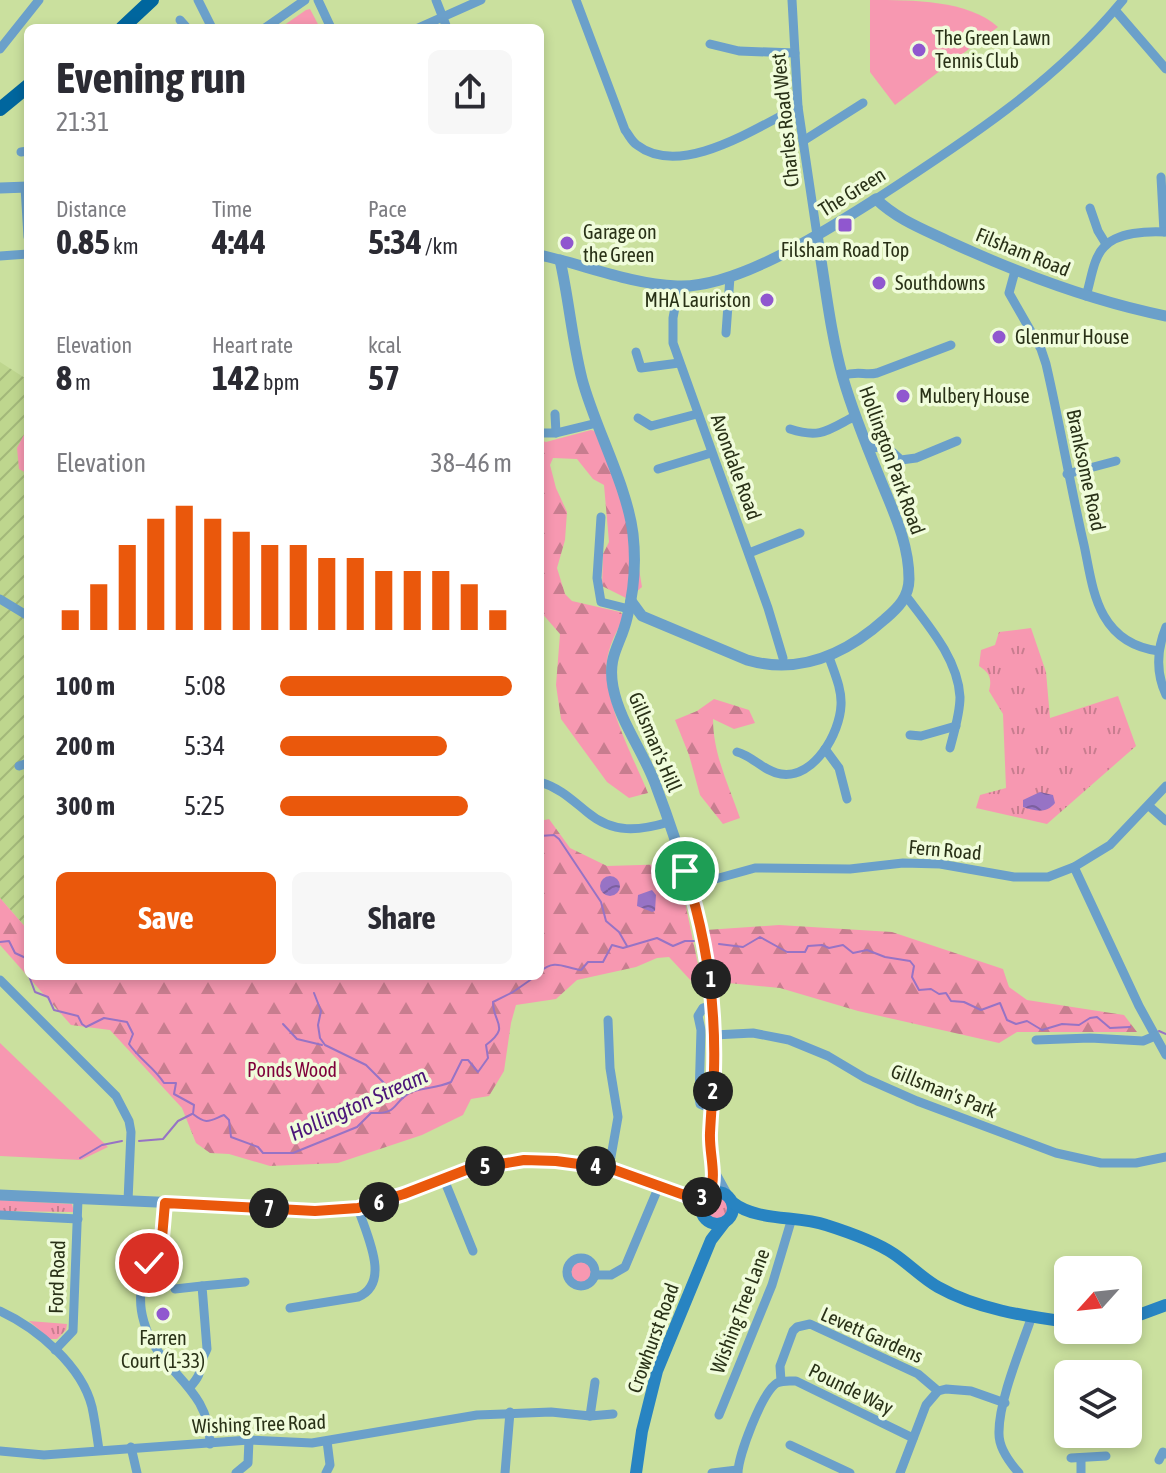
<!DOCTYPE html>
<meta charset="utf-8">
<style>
body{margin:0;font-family:"Asap Condensed",sans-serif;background:#f7f7f7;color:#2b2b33;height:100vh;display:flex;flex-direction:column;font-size:30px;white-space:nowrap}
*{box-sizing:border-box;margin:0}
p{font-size:26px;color:#7c7c81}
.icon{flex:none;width:44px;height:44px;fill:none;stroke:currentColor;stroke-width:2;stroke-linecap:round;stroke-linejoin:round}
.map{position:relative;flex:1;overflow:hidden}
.drawer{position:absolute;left:24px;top:24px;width:520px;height:956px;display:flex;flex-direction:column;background:#fff;border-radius:12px;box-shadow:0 4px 12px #0003}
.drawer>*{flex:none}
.needle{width:52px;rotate:243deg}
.controls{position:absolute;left:1054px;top:1256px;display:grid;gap:16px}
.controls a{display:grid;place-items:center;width:88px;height:88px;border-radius:12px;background:#fff;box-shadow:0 4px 12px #0003;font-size:40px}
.pin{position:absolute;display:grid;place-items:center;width:68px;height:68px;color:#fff;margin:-34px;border:4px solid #fff;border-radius:50%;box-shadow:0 2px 8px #0007}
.km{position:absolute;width:40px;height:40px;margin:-20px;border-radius:50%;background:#222;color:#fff;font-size:22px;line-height:40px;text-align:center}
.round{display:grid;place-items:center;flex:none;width:84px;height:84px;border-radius:12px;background:#f7f7f7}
.headline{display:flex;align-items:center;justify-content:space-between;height:136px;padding:0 32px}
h1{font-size:44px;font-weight:700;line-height:60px}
.figures{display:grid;grid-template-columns:repeat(3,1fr);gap:12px;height:136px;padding:8px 32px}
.figures div{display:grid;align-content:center}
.figures b{font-size:34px;font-weight:700}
.figures small{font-size:22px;font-weight:400}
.figures p{font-size:22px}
.chart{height:224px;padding:16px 32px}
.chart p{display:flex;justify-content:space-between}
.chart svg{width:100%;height:144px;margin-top:8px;stroke:#ea580c;stroke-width:6}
.cta{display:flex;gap:16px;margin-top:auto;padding:16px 32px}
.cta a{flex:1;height:92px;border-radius:12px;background:#ea580c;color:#fff;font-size:32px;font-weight:700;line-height:92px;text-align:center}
.cta a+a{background:#f7f7f7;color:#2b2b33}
ul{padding:0 32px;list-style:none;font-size:26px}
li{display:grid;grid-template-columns:128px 96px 1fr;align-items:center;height:60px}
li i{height:20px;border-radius:10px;background:#ea580c}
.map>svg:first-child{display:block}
.industrial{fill:url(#industrial-furrows)}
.grass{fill:url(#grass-tufts)}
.forest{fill:url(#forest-firs)}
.green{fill:#f798b1}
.water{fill:url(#water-waves)}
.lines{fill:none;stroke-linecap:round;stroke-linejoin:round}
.stream{stroke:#9773c5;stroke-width:2}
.minor{stroke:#6ba0ca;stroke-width:9}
.tertiary{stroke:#6ba0ca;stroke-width:11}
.secondary{stroke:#2884c2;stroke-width:12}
.trunk{stroke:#00669e;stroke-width:14}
.route-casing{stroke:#fff;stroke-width:16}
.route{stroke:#ea580c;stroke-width:10}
.poi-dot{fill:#9057cf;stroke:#f0fcdb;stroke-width:3}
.labels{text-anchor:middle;stroke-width:7;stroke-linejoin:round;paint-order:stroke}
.poi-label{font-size:20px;fill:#293117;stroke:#f0fcdb;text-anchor:start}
.street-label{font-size:20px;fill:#293117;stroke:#f0fcdb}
.park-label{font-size:20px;fill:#7f003b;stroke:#f0fcdb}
.water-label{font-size:22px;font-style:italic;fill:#4b1579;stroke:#f0fcdb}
</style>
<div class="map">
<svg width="1166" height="1473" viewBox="0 0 1166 1473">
<defs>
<pattern id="industrial-furrows" width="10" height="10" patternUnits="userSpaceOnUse" patternTransform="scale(2)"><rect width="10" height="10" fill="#bed68e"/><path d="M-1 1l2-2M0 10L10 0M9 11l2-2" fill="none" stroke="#a3b87a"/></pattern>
<pattern id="grass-tufts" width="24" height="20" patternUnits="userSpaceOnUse" patternTransform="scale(2)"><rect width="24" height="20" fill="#f798b1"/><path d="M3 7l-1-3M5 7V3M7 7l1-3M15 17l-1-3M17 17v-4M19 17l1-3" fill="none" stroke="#c87d8f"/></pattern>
<pattern id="forest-firs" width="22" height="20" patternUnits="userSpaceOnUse" patternTransform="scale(2)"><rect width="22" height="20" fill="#f798b1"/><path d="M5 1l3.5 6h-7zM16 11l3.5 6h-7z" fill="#c87d8f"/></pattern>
<pattern id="water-waves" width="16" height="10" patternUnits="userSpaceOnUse" patternTransform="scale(2)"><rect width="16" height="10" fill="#9773c5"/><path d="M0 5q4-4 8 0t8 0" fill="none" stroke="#7b5f9f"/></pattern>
</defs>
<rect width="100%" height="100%" fill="#cae09e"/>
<path class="industrial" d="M 0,362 L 28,380 L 28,930 L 0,898 Z"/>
<g class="grass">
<path d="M 1031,628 L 1046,672 L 1050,718 L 1118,696 L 1136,746 L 1047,824 L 976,808 L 980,795 L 1006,788 L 1003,714 L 989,691 C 992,679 990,673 979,666 L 981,650 L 995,645 L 999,632 Z"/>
<circle cx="717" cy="1208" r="12"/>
<path d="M 0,1200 L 72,1204 L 74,1212 L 0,1211 Z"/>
<circle cx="581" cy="1272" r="12"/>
<path d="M 29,1321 L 67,1324 L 66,1330 L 57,1339 L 50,1339 Z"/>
</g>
<g class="forest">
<path d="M 28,427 L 28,474 L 19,469 L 17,448 Z"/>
<path d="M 591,430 L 601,433 L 634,539 L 642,587 L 628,599 L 602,586 L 603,554 L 609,542 L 604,485 L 593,479 L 577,459 L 553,458 L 550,465 L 556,488 L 567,512 L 565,540 L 557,568 L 565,594 L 572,601 L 620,612 L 624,616 C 619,628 612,639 609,651 C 597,691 633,756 648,793 L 629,798 L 607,782 L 561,719 L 556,685 L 560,634 L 540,611 L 540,440 L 546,442 Z"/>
<path d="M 714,699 L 749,710 L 755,723 L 734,729 L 713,719 C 713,754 729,786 740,818 L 723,824 L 700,795 L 689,755 L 675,720 L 697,711 Z"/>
<path d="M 549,819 L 570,848 L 607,866 L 673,864 L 680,878 L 701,979 L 694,984 L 669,957 L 657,958 L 636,967 L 577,980 L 556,999 L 516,1005 L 511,1023 L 504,1071 L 489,1096 L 471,1099 L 463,1115 L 422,1135 L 338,1163 L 270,1166 L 229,1154 L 210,1153 L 196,1143 L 182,1108 L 110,1030 L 71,1025 L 0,945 L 0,898 L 28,930 L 28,976 L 540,976 L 540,821 Z"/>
<path d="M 779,925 L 892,932 L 1003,969 L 1009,987 L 1027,1000 L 1124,1015 L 1137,1032 L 1017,1032 L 999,1043 L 858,1011 L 780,988 L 718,982 L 706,930 Z"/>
</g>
<g class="green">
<path d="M 870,0 C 913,0 968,0 998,27 L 895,105 L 870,72 Z"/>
<path d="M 310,9 L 320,28 L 280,28 L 306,10 Z"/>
<path d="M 0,1043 L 108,1147 L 81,1160 L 0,1156 Z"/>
</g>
<g class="water">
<path d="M 1040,792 L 1053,795 L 1055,803 C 1046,814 1035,811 1023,807 L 1023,800 Z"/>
<circle cx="610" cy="886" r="10"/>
<path d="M 652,890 L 656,895 L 655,911 L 652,912 L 637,906 L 638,895 Z"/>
</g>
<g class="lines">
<g class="stream">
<path d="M 540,836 L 554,835 L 559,839 L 601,902 L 606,921 L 619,932 L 627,946"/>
<path d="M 0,942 L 9,941 L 15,953 L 28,959"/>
<path d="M 719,944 L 743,947 L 760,937 L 787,952 L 805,952 L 808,946 L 822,945 L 829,948 L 843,945 L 853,953 L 867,950 L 885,957 L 910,961 L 914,966 L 912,977 L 919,990 L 931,989 L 939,994 L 946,993 L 951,1001 L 964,1002 L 981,1010 L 1000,1003 L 1007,1020 L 1016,1024 L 1027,1021 L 1042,1030 L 1062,1024 L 1079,1025 L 1090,1018 L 1097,1017 L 1110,1028 L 1130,1027"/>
<path d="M 540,972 C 554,958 565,968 581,970 L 588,962 L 603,962 L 612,945 L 623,948 L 657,938 L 673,946 L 685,941 L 694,941"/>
<path d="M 29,976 L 35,992 L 48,997 L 54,1010 L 78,1016 L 82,1024 L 86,1027 L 104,1018 L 127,1022 L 133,1034 L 129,1044 C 139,1059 154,1067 164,1083 L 176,1083 L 174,1094 L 194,1105 L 193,1114 C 207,1125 209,1121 224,1115 L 229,1120 L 231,1137 L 258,1147 L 263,1153 L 293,1153 L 357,1127 L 371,1113 C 400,1114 391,1103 411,1092 C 420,1088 438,1088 451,1082 L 462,1060 L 468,1060 L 478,1072 L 488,1058 L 486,1045 C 511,1026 493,1024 493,1002 L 513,992 L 536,976"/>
<path d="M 314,993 L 321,1011 L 318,1025 L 320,1038 L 325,1045 L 366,1065 L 389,1088 L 403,1098"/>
<path d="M 283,1024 L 297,1039 L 322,1045"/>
<path d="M 1159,1031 L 1166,1034"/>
<path d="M 139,1141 L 163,1139 L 178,1121 L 192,1114"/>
<path d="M 80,1158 L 102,1145 L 122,1141"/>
</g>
<g class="minor">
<path d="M 198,0 L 212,28"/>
<path d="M 318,0 L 331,28"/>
<path d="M 436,0 L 447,28"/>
<path d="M 576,0 L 625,130 C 629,135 632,142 637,145 C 681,179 757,127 798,107"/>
<path d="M 792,0 L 798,107 L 817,235"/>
<path d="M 1115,10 L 1166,69"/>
<path d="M 180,20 L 187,28"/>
<path d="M 265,28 L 305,0"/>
<path d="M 418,28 L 481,0"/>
<path d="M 710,44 L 739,51 L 795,53"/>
<path d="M 0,49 L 39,0"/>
<path d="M 803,141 L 863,103"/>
<path d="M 21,152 L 28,151"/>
<path d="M 1161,177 L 1164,232"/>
<path d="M 25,187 L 28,237"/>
<path d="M 876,199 C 964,142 1056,82 1123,0"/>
<path d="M 1090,208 L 1098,231 L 1106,244"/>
<path d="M 0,256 L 28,254"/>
<path d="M 1015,271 L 1009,293 L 1041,349 L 1046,364 C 1060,424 1070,485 1084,545 C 1089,568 1092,595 1104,616 C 1116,637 1135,648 1159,651"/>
<path d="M 679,286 L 673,318 L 673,343 L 768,608 L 783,658"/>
<path d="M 1086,296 C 1091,281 1093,258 1104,247 C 1117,232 1148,231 1166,232"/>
<path d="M 726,333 L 730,277"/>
<path d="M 636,352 L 641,368 L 679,363"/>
<path d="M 842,376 C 859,370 864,376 877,373 L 951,345"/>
<path d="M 555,414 L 556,433"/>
<path d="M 638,418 L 651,426 L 697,414"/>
<path d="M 790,429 C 821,439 828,430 855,416"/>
<path d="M 540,433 L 556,433 L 597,423"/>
<path d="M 867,448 L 887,447 L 901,460 L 916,458 L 957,441"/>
<path d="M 658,469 L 711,453"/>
<path d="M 1067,474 L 1116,461"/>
<path d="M 601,517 L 597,578 L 601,602 L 629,609"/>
<path d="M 749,553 L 800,533"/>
<path d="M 906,596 C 928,625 958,659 960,697 C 960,714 954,732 950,748"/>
<path d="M 0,599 L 28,616"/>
<path d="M 1166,627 C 1157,649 1156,673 1166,695"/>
<path d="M 910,735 L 921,736 L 956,726"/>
<path d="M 825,749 L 839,768 L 847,799"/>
<path d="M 737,752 C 753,756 763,771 781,774 C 814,779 840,733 841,705 C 842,689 834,672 829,657"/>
<path d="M 19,766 L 28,763"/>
<path d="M 540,782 C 560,788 571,799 587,812 C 613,834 639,831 669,822"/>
<path d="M 1149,806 L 1166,821"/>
<path d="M 1074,867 L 1139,1006 L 1166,1055"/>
<path d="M 690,886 L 755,868 L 850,869 L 903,863 L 940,864 L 1014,877 L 1048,877 L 1074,867 L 1110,845 L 1166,786"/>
<path d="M 0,980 L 116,1096 L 129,1121 L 131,1132 L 128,1201"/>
<path d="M 608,1020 L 610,1068 L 618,1117 L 609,1168"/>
<path d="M 714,1035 L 753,1033 L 789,1040 L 828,1056 L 865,1078 L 917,1101 L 1056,1153 L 1101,1163 L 1136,1163 L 1166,1157"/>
<path d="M 1036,1040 L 1090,1038 L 1143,1041 L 1155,1036"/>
<path d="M 712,1109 L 700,1104 L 699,1098 L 701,1030 L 698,1016 L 703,1008 L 713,1006"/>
<path d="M 443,1177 L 473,1251"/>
<path d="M 165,1203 C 164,1215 165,1229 161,1240 C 158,1248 153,1254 149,1262 C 140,1280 138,1303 144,1322 C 158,1373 210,1385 210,1444"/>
<path d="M 0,1215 L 78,1219"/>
<circle cx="581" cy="1272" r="14"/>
<path d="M 595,1275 L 611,1275 L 625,1267 L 659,1186"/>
<path d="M 175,1289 L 202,1286"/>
<path d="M 290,1308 L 358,1297 C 392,1283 366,1234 358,1208"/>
<path d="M 0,1311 C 37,1328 82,1366 92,1407 C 95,1421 97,1436 99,1450"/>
<path d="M 55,1350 L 73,1331 L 78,1199"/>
<path d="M 781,1381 L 780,1366 L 793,1331 L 797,1327 L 810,1324 L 918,1374 L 938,1391"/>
<path d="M 190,1387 C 206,1370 197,1366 207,1349 L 202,1286 L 245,1282"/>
<path d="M 719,1415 L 772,1285 L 792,1218"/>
<path d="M 590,1416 L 595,1382"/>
<path d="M 790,1445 L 850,1473"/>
<path d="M 131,1447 L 137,1473"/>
<path d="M 0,1451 L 44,1455 L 249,1440 L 312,1443 L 477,1415 L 551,1412 L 590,1416 L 613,1414"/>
<path d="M 1071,1458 L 1106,1456"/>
<path d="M 1159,1460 L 1163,1452 L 1166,1454"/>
<path d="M 236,1473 L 248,1463 L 249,1440"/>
<path d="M 326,1473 L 330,1465 L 327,1441"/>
<path d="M 505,1473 L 510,1412"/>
<path d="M 712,1473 L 737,1470"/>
<path d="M 738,1473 C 738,1456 762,1392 777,1383 C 783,1380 789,1381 796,1381 L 913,1438"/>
<path d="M 900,1473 L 926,1405 L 938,1391 L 946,1389 L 971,1391 L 1005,1403"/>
<path d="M 1019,1473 C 1010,1463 999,1448 999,1434 C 998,1402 1021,1348 1032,1316"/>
<path d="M 1081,1473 L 1081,1458"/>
</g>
<g class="tertiary">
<path d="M 0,188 L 28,187"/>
<path d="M 540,255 C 585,265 630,284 677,286 C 736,289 827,230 876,199 C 898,220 923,229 950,242 C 1020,274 1091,301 1166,316"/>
<path d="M 560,260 C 569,300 572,340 582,379 C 595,428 627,485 633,534 C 636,561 634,591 627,618 C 621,645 607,655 613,687 C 620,723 644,752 656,786 C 680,849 699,912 710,978 C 718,1022 714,1071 711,1116 C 709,1142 719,1170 710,1194"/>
<path d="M 631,601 L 642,616 L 747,660 C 799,675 846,654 885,619 C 898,608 909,597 909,579 C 909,544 894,513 881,481 C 867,447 853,413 843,378 C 830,332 825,282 817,235"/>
<path d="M 715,1174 L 726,1194"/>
<path d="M 0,1195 L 335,1210 C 378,1205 406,1190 446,1176 C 511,1154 580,1156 645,1180 C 667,1188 688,1193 702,1213"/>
</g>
<g class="secondary">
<circle cx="717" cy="1208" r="16"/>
<path d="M 732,1202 C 757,1222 797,1215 826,1225 C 848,1232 875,1241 894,1254 C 909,1264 922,1278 938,1287 C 977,1309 1024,1316 1068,1322"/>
<path d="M 1128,1319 L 1166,1305"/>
<path d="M 636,1473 L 642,1431 L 657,1371 L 711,1240 L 724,1223"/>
</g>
<g class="trunk">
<path d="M 122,28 L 152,0"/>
<path d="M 0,109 L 28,86"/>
</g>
</g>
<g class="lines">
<g class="route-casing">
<path id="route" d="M 149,1263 L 162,1238 L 165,1203 L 315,1211 L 358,1208 L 404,1194 L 466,1170 L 524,1160 L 556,1161 L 609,1168 L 687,1196 L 706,1196 L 710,1194 C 717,1173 709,1154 710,1133 C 711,1112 713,1092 714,1071 C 716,1003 706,936 685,871"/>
</g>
<use href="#route" class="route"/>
</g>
<g class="poi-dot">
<circle cx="919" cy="50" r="8"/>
<rect x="837" y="217" width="16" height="16" rx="4"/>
<circle cx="567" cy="243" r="8"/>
<circle cx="879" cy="283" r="8"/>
<circle cx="767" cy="300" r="8"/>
<circle cx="999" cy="337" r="8"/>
<circle cx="903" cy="396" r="8"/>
<circle cx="163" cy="1314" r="8"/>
</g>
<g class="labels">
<g class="poi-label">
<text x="935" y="45">The Green Lawn<tspan x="935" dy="23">Tennis Club</tspan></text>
<text x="583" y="239">Garage on<tspan x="583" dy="23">the Green</tspan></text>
<text x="845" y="257" text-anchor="middle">Filsham Road Top</text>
<text x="895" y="290">Southdowns</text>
<text x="751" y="307" text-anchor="end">MHA Lauriston</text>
<text x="1015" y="344">Glenmur House</text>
<text x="919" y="403">Mulbery House</text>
<text x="163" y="1345" text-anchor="middle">Farren<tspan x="163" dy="23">Court (1-33)</tspan></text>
</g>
<g class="street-label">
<text transform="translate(785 120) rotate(-96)" y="7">Charles Road West</text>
<text transform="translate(852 192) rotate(-32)" y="7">The Green</text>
<text transform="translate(1023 252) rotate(22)" y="7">Filsham Road</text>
<text transform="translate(892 460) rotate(70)" y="7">Hollington Park Road</text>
<text transform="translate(736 467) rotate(70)" y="7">Avondale Road</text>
<text transform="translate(1086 470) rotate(78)" y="7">Branksome Road</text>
<text transform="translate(655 742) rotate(67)" y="7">Gillsman's Hill</text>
<text transform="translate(945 850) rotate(5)" y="7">Fern Road</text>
<text transform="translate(944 1091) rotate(22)" y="7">Gillsman's Park</text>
<text transform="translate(57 1277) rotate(-88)" y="7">Ford Road</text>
<text transform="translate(740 1311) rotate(-69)" y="7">Wishing Tree Lane</text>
<text transform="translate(872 1335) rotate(24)" y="7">Levett Gardens</text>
<text transform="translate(653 1338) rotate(-70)" y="7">Crowhurst Road</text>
<text transform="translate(851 1389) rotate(26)" y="7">Pounde Way</text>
<text transform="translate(259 1424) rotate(-2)" y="7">Wishing Tree Road</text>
</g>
<g class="park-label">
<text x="292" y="1077">Ponds Wood</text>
</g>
<g class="water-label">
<text transform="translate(358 1104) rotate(-24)" y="8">Hollington Stream</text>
</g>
</g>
</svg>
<div class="controls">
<a><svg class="needle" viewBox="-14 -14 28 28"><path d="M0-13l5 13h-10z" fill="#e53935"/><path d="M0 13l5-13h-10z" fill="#7c7c81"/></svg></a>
<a><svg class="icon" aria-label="layers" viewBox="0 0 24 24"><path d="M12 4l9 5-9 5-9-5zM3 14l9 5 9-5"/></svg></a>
</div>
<div class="pin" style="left:685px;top:871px;background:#1e9e55"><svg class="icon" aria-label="arrive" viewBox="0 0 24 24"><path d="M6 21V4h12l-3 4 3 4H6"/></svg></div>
<div class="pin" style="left:149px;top:1263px;background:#d93025"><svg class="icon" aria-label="check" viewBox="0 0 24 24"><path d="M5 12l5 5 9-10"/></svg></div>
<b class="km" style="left:711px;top:979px">1</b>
<b class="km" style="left:713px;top:1091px">2</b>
<b class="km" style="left:702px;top:1197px">3</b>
<b class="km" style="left:596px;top:1166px">4</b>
<b class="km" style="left:485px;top:1166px">5</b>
<b class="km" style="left:379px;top:1202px">6</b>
<b class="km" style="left:269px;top:1208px">7</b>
<section class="drawer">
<div class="headline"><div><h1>Evening run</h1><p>21:31</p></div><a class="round"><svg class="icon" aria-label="share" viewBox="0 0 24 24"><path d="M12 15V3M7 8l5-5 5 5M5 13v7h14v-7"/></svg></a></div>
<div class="figures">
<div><p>Distance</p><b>0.85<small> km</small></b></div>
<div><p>Time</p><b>4:44</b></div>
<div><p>Pace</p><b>5:34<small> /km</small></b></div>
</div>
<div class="figures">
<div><p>Elevation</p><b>8<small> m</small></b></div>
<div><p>Heart rate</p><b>142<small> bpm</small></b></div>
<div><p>kcal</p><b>57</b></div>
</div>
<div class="chart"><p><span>Elevation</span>38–46 m</p>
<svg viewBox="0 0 160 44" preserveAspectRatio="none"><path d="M5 44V38M15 44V30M25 44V18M35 44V10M45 44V6M55 44V10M65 44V14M75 44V18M85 44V18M95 44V22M105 44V22M115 44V26M125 44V26M135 44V26M145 44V30M155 44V38"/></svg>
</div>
<ul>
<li><b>100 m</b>5:08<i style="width:100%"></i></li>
<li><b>200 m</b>5:34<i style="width:72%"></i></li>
<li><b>300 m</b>5:25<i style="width:81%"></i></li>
</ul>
<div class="cta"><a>Save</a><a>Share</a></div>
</section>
</div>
